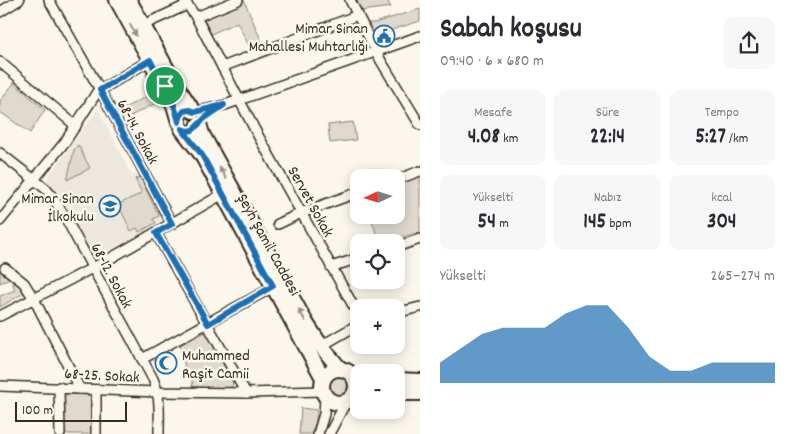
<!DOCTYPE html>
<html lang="tr">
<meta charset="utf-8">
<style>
body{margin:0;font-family:Dekko,sans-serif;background:#f7f7f7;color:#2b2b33;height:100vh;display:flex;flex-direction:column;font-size:19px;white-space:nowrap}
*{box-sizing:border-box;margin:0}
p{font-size:16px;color:#7c7c81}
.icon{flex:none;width:28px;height:28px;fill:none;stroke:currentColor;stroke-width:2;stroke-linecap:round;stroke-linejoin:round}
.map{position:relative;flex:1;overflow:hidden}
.details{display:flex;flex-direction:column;background:#fff;width:375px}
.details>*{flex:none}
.needle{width:32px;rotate:266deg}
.tools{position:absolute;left:350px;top:169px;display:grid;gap:10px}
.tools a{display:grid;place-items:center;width:55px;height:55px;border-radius:10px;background:#fff;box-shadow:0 2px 12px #0003;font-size:25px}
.scale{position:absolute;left:15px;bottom:12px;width:112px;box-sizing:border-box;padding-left:5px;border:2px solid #3b2a1e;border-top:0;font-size:14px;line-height:18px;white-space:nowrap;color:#3b2a1e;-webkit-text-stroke:4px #fbf7ec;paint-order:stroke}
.pin{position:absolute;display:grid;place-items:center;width:42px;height:42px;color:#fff;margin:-21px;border:2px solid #fff;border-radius:50%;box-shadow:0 1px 5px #0007}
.round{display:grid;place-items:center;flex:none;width:52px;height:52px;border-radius:10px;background:#f7f7f7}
.headline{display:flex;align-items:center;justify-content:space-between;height:85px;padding:0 20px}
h1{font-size:28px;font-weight:700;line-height:38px}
.stats{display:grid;grid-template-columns:repeat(3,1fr);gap:8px;height:85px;padding:5px 20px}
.stats div{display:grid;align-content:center;border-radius:10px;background:#f7f7f7;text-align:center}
.stats b{font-size:21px;font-weight:700}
.stats small{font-size:14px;font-weight:400}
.stats p{font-size:14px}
.chart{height:140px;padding:10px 20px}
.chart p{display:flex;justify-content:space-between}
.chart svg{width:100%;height:90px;margin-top:5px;fill:#1f6fb2;opacity:.7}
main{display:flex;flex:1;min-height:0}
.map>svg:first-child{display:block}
.built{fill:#ede8dd}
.green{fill:#dfd9ce;stroke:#8d8276}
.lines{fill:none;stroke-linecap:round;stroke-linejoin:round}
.street-casing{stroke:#3b2a1e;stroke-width:12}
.primary-casing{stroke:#3b2a1e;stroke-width:18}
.street{stroke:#fbf7ec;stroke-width:9}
.primary{stroke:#fbf7ec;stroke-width:14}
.oneway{fill:#9b9085}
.route-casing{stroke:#fff;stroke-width:10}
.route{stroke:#1f6fb2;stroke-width:6}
.labels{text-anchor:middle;stroke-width:5;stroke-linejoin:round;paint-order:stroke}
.poi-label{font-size:16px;fill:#3b2a1e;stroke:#fbf7ec;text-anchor:end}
.street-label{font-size:16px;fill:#3b2a1e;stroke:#fbf7ec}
</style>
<main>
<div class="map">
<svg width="420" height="434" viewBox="0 0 420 434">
<rect width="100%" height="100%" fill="#fbf7ec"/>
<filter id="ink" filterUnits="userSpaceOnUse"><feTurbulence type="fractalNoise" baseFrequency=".02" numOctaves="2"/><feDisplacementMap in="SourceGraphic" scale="10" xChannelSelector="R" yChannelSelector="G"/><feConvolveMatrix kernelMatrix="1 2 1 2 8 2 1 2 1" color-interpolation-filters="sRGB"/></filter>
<g filter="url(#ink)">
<path class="built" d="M 98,109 L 132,176 L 140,173 L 164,220 L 95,259 L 56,192 L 45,181 Z"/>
<g class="green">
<path d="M 244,0 L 264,47 L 252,52 L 237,22 L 211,34 L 203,18 Z"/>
<path d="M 355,0 L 387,0 L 391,7 L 361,11 Z"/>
<path d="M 420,9 L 420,21 L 379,34 L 382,41 L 378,42 L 368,23 L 374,23 Z"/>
<path d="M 150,72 L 164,99 L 125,119 L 120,110 L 154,93 L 146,74 Z"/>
<path d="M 14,83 L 45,110 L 30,133 L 0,112 L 0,101 Z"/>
<path d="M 353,122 L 356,140 L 330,143 L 328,125 Z"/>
<path d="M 78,145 L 90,168 L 67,180 L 74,150 Z"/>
<path d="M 420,175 L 420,232 L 386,242 L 379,242 L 370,215 L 396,215 L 396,183 Z"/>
<path d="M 140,177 L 159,216 L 153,219 L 156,223 L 139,232 L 137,228 L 131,231 L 120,208 L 118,208 L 117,205 L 142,193 L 135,179 Z"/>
<path d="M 0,268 L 17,282 L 24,293 L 0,307 L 0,296 L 15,290 L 11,279 L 0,283 Z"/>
<path d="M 207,331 L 233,384 L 230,389 L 193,387 L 192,380 L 194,379 L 193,371 L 186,372 L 180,345 Z"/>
<circle cx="339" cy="386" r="10"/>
<path d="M 63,394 L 91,394 L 91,434 L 64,434 Z"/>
<path d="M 301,408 L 317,410 L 316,421 L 311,434 L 299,434 Z"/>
</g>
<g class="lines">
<g class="street-casing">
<g id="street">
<path d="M 49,0 L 100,90 L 172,224"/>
<path d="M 184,0 L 196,17 L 255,130 L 359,316"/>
<path d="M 350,0 L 381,61 L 420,125"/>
<path d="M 0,12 L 19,0"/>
<path d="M 196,17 L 238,0"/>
<path d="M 143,25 L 187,5"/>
<path d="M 0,62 L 76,126"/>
<path d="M 222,67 L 358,15"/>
<path d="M 195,112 L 225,105 L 420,36"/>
<path d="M 0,153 L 46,189 L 54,199 L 66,219 L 153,379 C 161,397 159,415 159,434"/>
<path d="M 396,180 L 420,171"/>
<path d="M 0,221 L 65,142 L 97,92 L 150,60"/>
<path d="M 278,224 L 301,213 L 359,192"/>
<path d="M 156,233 L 246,393"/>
<path d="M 396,247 L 420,239"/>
<path d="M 331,267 L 359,258"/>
<path d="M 5,268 L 24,283 L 34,299 L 80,389"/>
<path d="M 396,313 L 420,307"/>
<path d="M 0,316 L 104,262 L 223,194"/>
<path d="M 321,346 L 359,324"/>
<path d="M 142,359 L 273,287"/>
<path d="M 0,386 L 158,392 L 246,393 L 322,391"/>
<path d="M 59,387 L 60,434"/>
<path d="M 96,434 L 96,390"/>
<path d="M 318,434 L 324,414 L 325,397"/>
<path d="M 329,434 L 346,402"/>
</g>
</g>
<g class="primary-casing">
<g id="primary">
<path d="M 117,0 L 165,87 L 174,105 L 179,122"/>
<path d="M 129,0 L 174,82 L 193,111"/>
<path d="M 199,124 L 202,134 L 306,323 L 321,346 L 340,369"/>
<path d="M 182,129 L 202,155 L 323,378"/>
<circle cx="339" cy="386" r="17"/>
<path d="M 396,380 L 420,381"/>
<path d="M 396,393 L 420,393"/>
</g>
</g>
<use href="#street" class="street"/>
<use href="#primary" class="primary"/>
</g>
<defs><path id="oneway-solid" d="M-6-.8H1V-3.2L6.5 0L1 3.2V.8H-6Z" transform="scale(1.25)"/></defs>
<g class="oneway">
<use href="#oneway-solid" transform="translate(133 30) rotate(61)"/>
<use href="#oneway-solid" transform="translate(223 173) rotate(-119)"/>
<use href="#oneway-solid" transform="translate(302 315) rotate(-119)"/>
</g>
</g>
<g class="lines" filter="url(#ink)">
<g class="route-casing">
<path id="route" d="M 150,60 L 174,105 L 179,122 L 180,117 L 184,111 L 190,110 L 195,112 L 224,105 L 205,118 L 193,130 L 187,131 L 182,129 L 202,155 L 273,286 L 208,324 L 156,233 L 172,224 L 100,90 Z"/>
</g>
<use href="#route" class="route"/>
</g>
<defs>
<g id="civic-ring" transform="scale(1.125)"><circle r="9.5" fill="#fbf7ec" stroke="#1f6fb2" stroke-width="1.5"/><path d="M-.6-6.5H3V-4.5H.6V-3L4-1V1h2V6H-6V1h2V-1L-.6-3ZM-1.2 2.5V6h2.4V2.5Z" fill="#1f6fb2"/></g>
<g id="school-ring" transform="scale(1.125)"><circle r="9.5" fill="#fbf7ec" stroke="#1f6fb2" stroke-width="1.5"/><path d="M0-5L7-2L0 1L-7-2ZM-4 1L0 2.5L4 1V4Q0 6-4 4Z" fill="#1f6fb2"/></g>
<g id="mosque-ring" transform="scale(1.125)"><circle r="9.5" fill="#fbf7ec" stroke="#1f6fb2" stroke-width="1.5"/><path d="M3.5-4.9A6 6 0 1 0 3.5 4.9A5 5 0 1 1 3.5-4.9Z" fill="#1f6fb2"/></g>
</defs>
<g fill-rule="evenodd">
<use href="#civic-ring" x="384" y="36"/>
<use href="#school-ring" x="110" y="206"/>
<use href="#mosque-ring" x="166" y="363"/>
</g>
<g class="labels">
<g class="poi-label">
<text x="368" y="33">Mimar Sinan<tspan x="368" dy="18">Mahallesi Muhtarlığı</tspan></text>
<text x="94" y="203">Mimar Sinan<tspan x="94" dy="18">İlkokulu</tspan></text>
<text x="182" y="360" text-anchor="start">Muhammed<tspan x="182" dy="18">Raşit Camii</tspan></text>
</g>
<g class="street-label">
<text transform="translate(139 131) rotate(62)" y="6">68-14. Sokak</text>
<text transform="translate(312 201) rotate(61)" y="6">Servet Sokak</text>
<text transform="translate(270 244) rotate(61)" y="6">Şeyh Şamil Caddesi</text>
<text transform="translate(113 275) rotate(62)" y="6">68-12. Sokak</text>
<text transform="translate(102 374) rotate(3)" y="6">68-25. Sokak</text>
</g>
</g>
</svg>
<div class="tools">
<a><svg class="needle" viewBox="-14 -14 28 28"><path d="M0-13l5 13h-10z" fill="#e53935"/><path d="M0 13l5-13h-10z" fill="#7c7c81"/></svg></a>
<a><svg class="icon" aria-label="locate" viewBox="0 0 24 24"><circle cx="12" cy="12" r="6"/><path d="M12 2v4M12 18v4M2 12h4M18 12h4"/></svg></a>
<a>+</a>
<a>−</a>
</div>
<div class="scale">100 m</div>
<div class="pin" style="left:165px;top:86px;background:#1e9e55"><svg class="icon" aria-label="arrive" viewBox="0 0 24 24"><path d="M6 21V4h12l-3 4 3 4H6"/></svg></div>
</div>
<section class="details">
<div class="headline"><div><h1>Sabah koşusu</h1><p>09:40 · 6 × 680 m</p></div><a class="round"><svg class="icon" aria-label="share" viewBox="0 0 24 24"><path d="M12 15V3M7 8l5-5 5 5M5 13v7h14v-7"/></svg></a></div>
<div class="stats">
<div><p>Mesafe</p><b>4.08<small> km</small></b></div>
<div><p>Süre</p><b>22:14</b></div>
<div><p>Tempo</p><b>5:27<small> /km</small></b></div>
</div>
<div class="stats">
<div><p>Yükselti</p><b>54<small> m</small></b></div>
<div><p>Nabız</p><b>145<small> bpm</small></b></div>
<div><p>kcal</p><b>304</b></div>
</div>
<div class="chart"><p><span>Yükselti</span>265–274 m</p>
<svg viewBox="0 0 160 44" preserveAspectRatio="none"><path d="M0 44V34L10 27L20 20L30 17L40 17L50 17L60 10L70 6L80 6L90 17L100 31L110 38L120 38L130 34L140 34L150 34L160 34V44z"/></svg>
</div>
</section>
</main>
